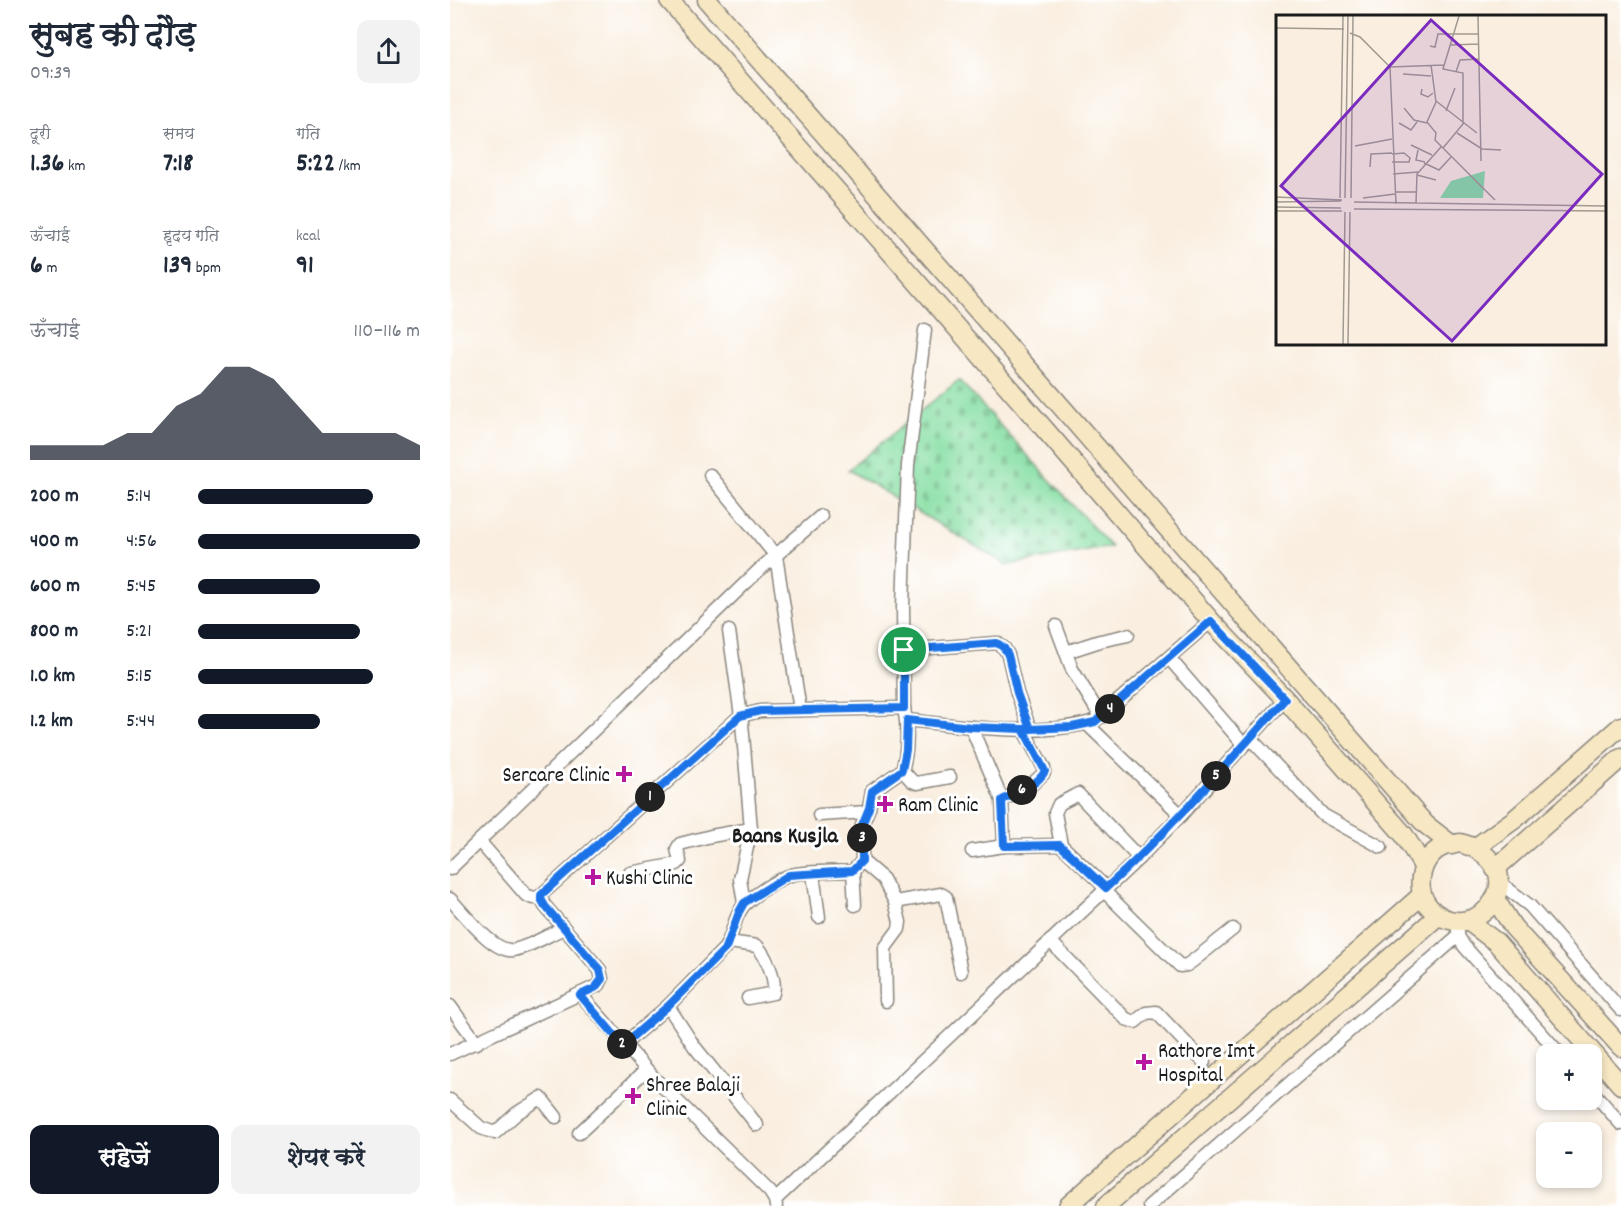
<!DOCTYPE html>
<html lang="hi">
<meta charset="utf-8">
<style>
body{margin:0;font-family:Dekko,"Playpen Sans Deva",sans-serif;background:#f2f2f3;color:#1f2937;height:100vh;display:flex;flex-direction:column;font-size:22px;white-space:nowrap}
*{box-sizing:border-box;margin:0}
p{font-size:20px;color:#747a83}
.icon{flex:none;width:33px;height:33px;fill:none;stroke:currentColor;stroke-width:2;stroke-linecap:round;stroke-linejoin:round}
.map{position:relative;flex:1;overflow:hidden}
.panel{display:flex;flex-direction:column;background:#fff;width:450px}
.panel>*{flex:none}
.tools{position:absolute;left:1086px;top:1044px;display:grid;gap:12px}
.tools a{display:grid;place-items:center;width:66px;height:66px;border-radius:12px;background:#fff;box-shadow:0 3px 9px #0003;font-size:30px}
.pin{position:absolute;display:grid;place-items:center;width:51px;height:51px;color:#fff;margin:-26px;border:3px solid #fff;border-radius:50%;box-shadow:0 2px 6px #0007}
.km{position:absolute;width:30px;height:30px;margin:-15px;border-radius:50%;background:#222;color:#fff;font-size:16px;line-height:30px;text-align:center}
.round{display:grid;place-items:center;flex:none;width:63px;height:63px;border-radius:12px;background:#f2f2f3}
.summary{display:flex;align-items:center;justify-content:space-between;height:102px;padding:0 30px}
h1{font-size:33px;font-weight:800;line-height:45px}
.stats{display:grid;grid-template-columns:repeat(3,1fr);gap:9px;height:102px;padding:6px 30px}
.stats div{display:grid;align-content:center}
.stats b{font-size:26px;font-weight:800}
.stats small{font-size:16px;font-weight:400}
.stats p{font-size:16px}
.chart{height:168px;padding:12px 30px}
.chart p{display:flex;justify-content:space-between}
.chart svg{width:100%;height:108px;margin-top:6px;fill:#111827;opacity:.7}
.action{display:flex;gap:12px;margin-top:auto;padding:12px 30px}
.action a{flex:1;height:69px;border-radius:12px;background:#111827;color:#fff;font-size:24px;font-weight:800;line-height:69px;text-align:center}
.action a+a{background:#f2f2f3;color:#1f2937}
ul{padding:0 30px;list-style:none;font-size:20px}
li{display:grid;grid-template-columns:96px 72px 1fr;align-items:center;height:45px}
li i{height:15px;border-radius:8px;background:#111827}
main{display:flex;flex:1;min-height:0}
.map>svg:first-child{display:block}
.cemetery{fill:url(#cemetery-stones);stroke:#527e60;stroke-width:1.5}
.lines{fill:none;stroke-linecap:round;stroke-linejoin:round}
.street-casing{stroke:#8a857e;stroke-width:15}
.secondary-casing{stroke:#8a857e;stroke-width:21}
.street{stroke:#fff;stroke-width:12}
.secondary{stroke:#f7e8c3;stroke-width:18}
.route-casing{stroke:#fff;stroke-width:12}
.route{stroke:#1a73e8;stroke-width:8}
.poi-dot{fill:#b5179e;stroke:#fff;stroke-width:2}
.labels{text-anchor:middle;stroke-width:6;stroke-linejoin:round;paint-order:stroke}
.poi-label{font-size:21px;fill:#1c1c1c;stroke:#fff;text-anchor:start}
.neighbourhood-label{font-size:22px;font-weight:bold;fill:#1c1c1c;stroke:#fff}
.inset-road{fill:none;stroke:#a19a91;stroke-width:1.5}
.view{fill:#7b2cbf;fill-opacity:0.15;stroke:#7b2cbf;stroke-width:3}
.inset-edge{fill:none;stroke:#1c1c1c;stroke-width:3}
</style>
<main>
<section class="panel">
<div class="summary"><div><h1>सुबह की दौड़</h1><p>09:39</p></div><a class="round"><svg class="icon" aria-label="share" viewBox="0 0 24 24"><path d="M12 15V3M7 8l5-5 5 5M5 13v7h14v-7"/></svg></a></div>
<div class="stats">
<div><p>दूरी</p><b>1.36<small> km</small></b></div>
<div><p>समय</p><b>7:18</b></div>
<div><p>गति</p><b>5:22<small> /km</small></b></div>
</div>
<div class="stats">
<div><p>ऊँचाई</p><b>6<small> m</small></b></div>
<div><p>हृदय गति</p><b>139<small> bpm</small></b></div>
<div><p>kcal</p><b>91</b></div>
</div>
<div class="chart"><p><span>ऊँचाई</span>110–116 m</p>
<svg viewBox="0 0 160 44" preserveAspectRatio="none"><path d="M0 44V38L10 38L20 38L30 38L40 33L50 33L60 22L70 17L80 6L90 6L100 11L110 22L120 33L130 33L140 33L150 33L160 38V44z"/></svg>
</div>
<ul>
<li><b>200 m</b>5:14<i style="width:79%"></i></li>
<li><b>400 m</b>4:56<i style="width:100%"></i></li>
<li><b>600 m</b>5:45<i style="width:55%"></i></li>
<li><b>800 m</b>5:21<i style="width:73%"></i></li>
<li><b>1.0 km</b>5:15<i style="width:79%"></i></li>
<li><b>1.2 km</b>5:44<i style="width:55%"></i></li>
</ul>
<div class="action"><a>सहेजें</a><a>शेयर करें</a></div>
</section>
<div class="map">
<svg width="1171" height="1206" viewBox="0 0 1171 1206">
<defs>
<pattern id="cemetery-stones" width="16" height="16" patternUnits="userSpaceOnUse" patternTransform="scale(1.5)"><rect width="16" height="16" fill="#87dfa4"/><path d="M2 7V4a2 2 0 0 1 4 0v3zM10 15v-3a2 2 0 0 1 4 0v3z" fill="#74bf8d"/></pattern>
</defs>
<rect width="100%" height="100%" fill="#fff"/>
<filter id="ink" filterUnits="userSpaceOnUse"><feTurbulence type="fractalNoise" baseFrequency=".0167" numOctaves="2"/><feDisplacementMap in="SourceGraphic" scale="12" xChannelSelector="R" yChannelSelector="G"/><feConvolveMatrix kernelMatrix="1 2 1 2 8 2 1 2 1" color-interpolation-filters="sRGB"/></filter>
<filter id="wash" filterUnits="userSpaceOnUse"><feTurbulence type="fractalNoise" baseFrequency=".008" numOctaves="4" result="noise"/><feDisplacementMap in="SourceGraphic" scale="24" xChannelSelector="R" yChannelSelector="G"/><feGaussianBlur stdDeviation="1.35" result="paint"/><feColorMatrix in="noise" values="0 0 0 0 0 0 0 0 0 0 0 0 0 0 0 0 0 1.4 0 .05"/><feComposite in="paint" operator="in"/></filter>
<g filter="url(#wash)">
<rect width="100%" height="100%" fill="#f9eedf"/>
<path class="cemetery" d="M 509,380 L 661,547 L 557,565 L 398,470 Z"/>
</g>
<g filter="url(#ink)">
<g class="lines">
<g class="street-casing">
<g id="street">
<path d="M 260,475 L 326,556 L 350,710"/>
<path d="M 606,626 L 622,669 L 651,717"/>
<path d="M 279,631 L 292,723 L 301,829 L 290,879 L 294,903"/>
<path d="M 454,650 L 547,643 L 554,648 L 558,655 L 567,693 L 580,729"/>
<path d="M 616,652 L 650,641 L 678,635"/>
<path d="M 719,658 L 794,745"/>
<path d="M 457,720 C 513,726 590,738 645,721 L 761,621"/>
<path d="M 637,724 L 731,815"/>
<path d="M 521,727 L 552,800 L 554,846"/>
<path d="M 800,738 L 873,815 L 931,847"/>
<path d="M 452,770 L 462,781 L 467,783 L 500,777"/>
<path d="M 552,800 L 579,787 L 594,773 L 594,768 L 573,729"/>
<path d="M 369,815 L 417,812"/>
<path d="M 29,841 L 76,895 L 83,898 L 90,897"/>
<path d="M 522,851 L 554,846 L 611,845"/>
<path d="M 412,861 L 433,879 L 445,902 L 450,922 L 449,929 L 435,948 L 436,1001"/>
<path d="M 0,869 L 309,570 L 371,516"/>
<path d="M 403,871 L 405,905"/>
<path d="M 180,873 L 227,864 L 230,861 L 227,849 L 230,844 L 261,836 L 301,829"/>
<path d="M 363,874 L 369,917"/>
<path d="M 1049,882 L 1080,906 L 1171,1010"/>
<path d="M 656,888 L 611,845 L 605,813 L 609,804 L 628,794 L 689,858"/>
<path d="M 653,890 L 730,966 L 737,965 L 744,960 L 783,929"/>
<path d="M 0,899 C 13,912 43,953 63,950 C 80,947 98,935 114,928"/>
<path d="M 445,902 L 491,894 L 496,897 L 511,972"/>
<path d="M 1008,929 L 1008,936 L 1014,946 L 1110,1054"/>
<path d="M 600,941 L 676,1019 L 685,1022 L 696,1013 L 706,1012 L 754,1062"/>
<path d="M 279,942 L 307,946 C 316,956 327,980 323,993 L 298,998"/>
<path d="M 131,995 L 204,1078 L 320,1192 L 325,1200 L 326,1206"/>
<path d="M 0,1006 L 27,1043"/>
<path d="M 218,1006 L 244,1046 L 307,1125"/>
<path d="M 173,1045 L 218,1006 L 275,948 C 283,936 283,921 291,909 C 298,898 329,878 341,875 C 356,871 386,872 403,871 L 412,861 L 412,825 L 419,808 L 422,791 L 452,770 C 458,751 458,727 454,708 L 453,607 L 458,465 L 475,330"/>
<path d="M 0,1054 L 149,985 L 152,979 L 150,970 L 95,906 L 91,899 L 91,895 L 290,716 L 310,711 L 454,708"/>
<path d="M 1142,1091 L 1171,1124"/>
<path d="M 0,1100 L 31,1128 L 45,1133 L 67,1113 L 91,1098 L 106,1117"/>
<path d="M 129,1133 L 196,1070"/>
<path d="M 325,1200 L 689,858 L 731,815 L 835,699"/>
<path d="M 699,1206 L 1008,936"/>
</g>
</g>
<g class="secondary-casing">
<g id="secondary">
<path d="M 219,0 L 473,289 L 761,621 L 835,699 L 954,835 L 973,866"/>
<path d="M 257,0 L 975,824 L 1002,845"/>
<path d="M 1010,843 C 1037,850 1060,872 1044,900 C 1031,923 1000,929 981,909 C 962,890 970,854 997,845 C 1001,844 1006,844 1010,843 Z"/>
<path d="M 1026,847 L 1065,819 L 1171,726"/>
<path d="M 1045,869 L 1171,758"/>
<path d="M 1045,899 L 1063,927 L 1171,1047"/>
<path d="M 1018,921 L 1046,942 L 1171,1085"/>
<path d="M 618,1206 L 972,895"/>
<path d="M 656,1206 L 989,915"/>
</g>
</g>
<use href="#street" class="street"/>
<use href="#secondary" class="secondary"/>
</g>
</g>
<g class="lines" filter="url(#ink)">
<g class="route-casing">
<path id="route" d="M 454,650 L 454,708 L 310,711 L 290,716 L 91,895 L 91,899 L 95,906 L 150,970 L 152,979 L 145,988 L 130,995 L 173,1045 L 218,1006 L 276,948 L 289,912 L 294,903 L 303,897 L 339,875 L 402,871 L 412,861 L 412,825 L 419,808 L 422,791 L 452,770 L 456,750 L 457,720 L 521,727 L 573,729 L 580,729 L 622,727 L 645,722 L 761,621 L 835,699 C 777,764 720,830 656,888 L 610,845 L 554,846 L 552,800 C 567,793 587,786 595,771 L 573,729 L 580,729 L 567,693 L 558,655 L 554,648 L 547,643 L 454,650"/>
</g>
<use href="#route" class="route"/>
</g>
<g class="poi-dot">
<path d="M171 765h6v6h6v6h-6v6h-6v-6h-6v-6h6z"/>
<path d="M432 795h6v6h6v6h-6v6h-6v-6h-6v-6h6z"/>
<path d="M140 868h6v6h6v6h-6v6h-6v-6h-6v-6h6z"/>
<path d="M691 1053h6v6h6v6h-6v6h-6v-6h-6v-6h6z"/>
<path d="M180 1087h6v6h6v6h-6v6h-6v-6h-6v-6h6z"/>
</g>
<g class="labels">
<g class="poi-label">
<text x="160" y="781" text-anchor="end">Sercare Clinic</text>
<text x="448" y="811">Ram Clinic</text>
<text x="156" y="884">Kushi Clinic</text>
<text x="708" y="1057">Rathore Imt<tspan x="708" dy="24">Hospital</tspan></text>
<text x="196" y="1091">Shree Balaji<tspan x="196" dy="24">Clinic</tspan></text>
</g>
<g class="neighbourhood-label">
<text x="335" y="842">Baans Kusjla</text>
</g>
</g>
<g transform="translate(826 15)">
<rect width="330" height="330" fill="#f9eedf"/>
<path d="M 209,156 L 207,183 L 164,183 L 175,166 Z" fill="#87dfa4"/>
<path class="inset-road" d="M 202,1 L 205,146M 0,13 L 68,14M 74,18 L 84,22 L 114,52 L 168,50M 175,30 L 202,29M 154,31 L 159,32 L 162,19 L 202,19M 155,50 L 160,87 L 151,107 L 160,118 L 159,125 L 219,185M 114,52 L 120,189M 180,57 L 184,45 L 203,44M 127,59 L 155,61M 146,74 L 145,79 L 152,82 L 157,78M 160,86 L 201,118M 128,93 L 138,105 L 151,108M 170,96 L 179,73M 123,108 L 135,115 L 141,107M 181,118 L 206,134 L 225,135M 135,130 L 156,140M 79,131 L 116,124M 167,133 L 187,109 L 187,58 L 167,54 L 183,1M 142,135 L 140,145 L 149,147M 116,147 L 133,147 L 134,143 L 128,138 L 116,139M 148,148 L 163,155 L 176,141M 94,152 L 95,139 L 116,138M 117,159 L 142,157M 141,160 L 160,165M 119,177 L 141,177M 0,182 L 66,185M 64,183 L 67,1M 69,183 L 72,1M 75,183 L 77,1M 87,183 L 119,179M 0,187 L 65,186M 78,187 L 330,191M 140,188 L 141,159 L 165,132M 0,192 L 65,193M 78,194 L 330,196M 0,196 L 66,196M 67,329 L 69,197M 72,329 L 74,197"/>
<path class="view" d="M 155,5 L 326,159 L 176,326 L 5,171 Z"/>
<rect width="330" height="330" class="inset-edge"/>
</g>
</svg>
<div class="tools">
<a>+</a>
<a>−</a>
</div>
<div class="pin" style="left:454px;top:650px;background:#1e9e55"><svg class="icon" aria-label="arrive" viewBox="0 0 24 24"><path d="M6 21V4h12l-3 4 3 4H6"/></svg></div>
<b class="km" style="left:200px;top:797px">1</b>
<b class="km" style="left:172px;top:1044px">2</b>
<b class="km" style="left:412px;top:838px">3</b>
<b class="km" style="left:660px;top:709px">4</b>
<b class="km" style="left:766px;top:776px">5</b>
<b class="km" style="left:572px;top:790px">6</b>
</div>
</main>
